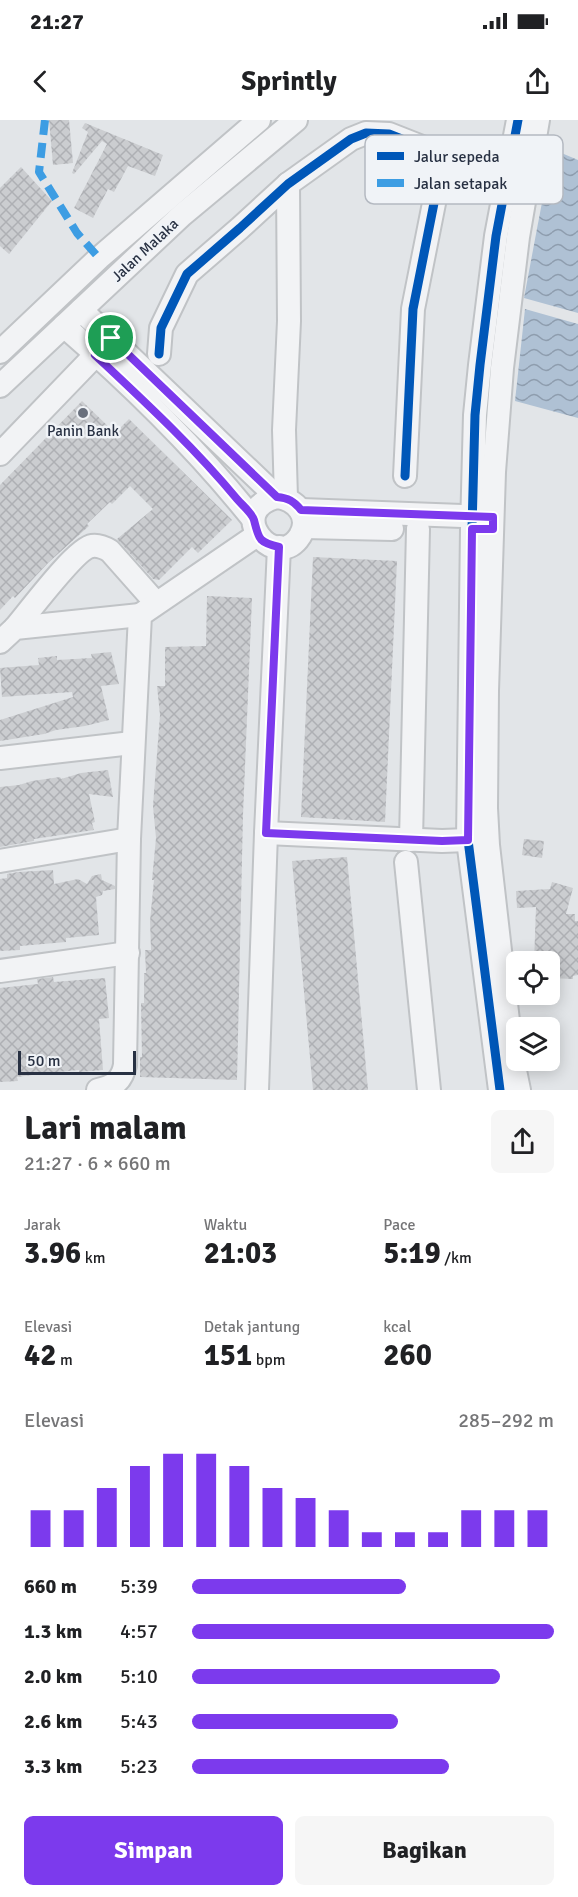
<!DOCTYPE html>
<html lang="id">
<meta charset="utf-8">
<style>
body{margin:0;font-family:Signika,sans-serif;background:#f6f6f6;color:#202124;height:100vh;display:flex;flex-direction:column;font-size:22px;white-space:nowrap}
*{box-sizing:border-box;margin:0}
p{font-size:20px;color:#757577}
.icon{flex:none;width:33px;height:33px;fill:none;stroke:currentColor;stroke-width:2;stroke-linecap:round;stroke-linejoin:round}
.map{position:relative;height:970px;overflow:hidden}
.panel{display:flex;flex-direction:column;background:#fff;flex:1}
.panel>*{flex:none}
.controls{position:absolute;left:506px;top:831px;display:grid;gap:12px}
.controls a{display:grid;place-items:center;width:54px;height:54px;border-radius:9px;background:#fff;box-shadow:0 3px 15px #0003;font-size:30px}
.scale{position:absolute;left:18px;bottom:15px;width:118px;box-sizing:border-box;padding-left:6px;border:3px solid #283143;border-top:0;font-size:16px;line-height:21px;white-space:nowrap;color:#283143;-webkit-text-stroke:4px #f0f3f7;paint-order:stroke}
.pin{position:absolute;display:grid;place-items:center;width:51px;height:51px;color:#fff;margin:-26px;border:3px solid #fff;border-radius:50%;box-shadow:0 2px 6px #0007}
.round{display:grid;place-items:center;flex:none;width:63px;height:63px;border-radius:9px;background:#f6f6f6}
.head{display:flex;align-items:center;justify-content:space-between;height:102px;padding:0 24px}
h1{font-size:33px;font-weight:700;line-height:45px}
.stats{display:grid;grid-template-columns:repeat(3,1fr);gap:9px;height:102px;padding:6px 24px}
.stats div{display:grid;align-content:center}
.stats b{font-size:30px;font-weight:700}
.stats small{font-size:16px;font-weight:400}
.stats p{font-size:16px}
.chart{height:168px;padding:12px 24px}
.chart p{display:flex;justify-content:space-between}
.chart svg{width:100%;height:108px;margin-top:6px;stroke:#7c3aed;stroke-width:6}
.action{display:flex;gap:12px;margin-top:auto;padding:12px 24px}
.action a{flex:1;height:69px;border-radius:9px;background:#7c3aed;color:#fff;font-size:24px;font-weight:700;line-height:69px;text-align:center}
.action a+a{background:#f6f6f6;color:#202124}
ul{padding:0 24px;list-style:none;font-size:20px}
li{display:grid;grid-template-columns:96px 72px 1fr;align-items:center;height:45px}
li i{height:15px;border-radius:8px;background:#7c3aed}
.status{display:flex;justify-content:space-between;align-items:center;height:42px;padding:0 30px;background:#fff;direction:ltr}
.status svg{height:16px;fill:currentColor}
header{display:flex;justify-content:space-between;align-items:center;height:78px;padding:0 24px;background:#fff;font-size:27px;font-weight:700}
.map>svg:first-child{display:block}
.water{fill:url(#water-waves)}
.building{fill:url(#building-cross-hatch)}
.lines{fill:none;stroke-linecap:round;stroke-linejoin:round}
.minor-casing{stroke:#c0c3c6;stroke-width:26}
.minor{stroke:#f2f3f5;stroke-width:22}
.quiet{stroke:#3d9de3;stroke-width:8;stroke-dasharray:15 8;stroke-linecap:butt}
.cycleway-casing{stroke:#f0f3f7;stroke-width:13}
.cycleway{stroke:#0057b8;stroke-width:9}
.route-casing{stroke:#fff;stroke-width:12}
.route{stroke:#7c3aed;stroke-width:8}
.poi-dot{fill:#69707d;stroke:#f0f3f7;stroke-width:2}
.labels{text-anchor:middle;stroke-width:5;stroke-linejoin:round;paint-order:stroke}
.street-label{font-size:15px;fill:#283143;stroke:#f0f3f7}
.poi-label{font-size:15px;fill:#283143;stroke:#f0f3f7}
.key{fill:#f0f3f7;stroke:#b4b9c1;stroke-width:1.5}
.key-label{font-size:16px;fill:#283143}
</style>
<div class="status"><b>21:27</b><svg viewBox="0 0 49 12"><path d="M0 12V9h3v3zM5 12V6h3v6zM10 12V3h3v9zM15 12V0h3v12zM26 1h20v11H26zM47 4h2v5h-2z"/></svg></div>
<header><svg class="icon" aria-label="back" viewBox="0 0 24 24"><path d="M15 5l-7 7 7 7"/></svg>Sprintly<svg class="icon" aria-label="share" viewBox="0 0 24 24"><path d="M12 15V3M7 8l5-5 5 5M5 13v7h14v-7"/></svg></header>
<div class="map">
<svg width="578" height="970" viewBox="0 0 578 970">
<defs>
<pattern id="water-waves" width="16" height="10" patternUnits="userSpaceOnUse" patternTransform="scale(1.5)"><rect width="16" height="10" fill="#afc1d4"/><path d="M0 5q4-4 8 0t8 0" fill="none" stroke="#8e9dae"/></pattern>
<pattern id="building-cross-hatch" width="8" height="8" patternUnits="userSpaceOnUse" patternTransform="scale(1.5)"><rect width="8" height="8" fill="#cbcdd0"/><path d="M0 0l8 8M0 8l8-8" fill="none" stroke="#aeb0b4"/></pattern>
</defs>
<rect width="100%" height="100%" fill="#e2e5e8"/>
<g class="water">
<path d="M 552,29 L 578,40 L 578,193 L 524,178 Z"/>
<path d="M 525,189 L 578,204 L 578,298 L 515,281 Z"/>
</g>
<g class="building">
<path d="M 49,0 L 69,0 L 73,43 L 53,45 Z"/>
<path d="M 85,3 L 163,35 L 155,56 L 128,46 L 114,72 L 108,69 L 93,98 L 74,88 L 107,24 L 102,21 L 74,54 L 72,53 L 88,12 L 82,8 Z"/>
<path d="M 21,47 L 52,81 L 9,134 L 0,126 L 0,68 Z"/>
<path d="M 82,281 L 115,313 L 129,299 L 232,400 L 198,433 L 192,427 L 159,460 L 153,459 L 117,419 L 153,389 L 130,366 L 112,384 L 110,382 L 87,404 L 89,406 L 49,442 L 15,478 L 13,476 L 0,490 L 0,365 Z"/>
<path d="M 313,437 L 397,441 L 385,702 L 301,697 Z"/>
<path d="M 207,476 L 252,478 L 243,695 L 237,960 L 140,957 L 140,937 L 142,937 L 141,883 L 144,883 L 144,853 L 146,853 L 145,830 L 151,830 L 150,801 L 154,760 L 152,760 L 156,718 L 153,686 L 160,595 L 157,566 L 165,566 L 165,527 L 206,526 Z"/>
<path d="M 111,532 L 119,564 L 101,566 L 109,600 L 85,606 L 56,610 L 44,614 L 0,621 L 0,600 L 73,577 L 72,572 L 2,577 L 0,548 L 39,545 L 38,538 L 57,536 L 57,540 L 92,538 L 91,534 Z"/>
<path d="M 108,650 L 113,677 L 89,674 L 95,702 L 92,703 L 94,710 L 34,719 L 34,721 L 0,727 L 0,667 L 19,665 L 32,661 L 60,657 L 61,659 L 81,653 Z"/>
<path d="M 524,719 L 544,721 L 542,738 L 522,735 Z"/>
<path d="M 347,737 L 368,970 L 313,970 L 292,741 Z"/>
<path d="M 53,750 L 54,764 L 78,759 L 87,764 L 92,756 L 101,754 L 102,760 L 115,766 L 115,769 L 103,771 L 102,775 L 96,777 L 99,815 L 66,818 L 66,822 L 20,826 L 20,830 L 0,831 L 0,759 L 7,758 L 7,754 L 18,752 Z"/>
<path d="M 552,762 L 573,768 L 566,794 L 575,794 L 575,801 L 578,801 L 578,855 L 573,856 L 573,859 L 549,858 L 549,842 L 534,842 L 536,787 L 517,788 L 516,771 L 550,769 Z"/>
<path d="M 53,857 L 54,862 L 105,858 L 109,898 L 99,899 L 103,950 L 79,952 L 79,950 L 47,953 L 17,957 L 18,961 L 0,962 L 0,868 L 38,864 L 37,859 Z"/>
</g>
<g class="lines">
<g class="minor-casing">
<g id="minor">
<path d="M 81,190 L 277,377 C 295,379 312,396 300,416 C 276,454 223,391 277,377"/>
<path d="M 64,206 C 132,265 197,329 253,399"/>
<path d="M 0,232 L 99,138 L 259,0"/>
<path d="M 159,234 L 161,208 L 187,154 L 240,108 L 288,64 L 351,19 L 366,13 L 389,14 L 422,27 L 433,36 L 437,47 L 438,63 L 413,189 L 405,356"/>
<path d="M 0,266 L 182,95 L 296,0"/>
<path d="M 0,334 L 106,224"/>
<path d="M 286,378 L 284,310 L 289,201 L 288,64"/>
<path d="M 301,390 L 489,397"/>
<path d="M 304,407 L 392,409"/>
<path d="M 15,508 C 28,493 76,428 92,426 C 99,425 105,428 110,431 L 156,483"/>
<path d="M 0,522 L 15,508 L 140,495"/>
<path d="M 0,638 L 132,623"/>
<path d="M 266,713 L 442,721 L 468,720"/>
<path d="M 411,720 L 418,409"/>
<path d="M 0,741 L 129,719"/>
<path d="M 406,742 L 429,970"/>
<path d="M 0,851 L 128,833"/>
<path d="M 98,970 C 114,966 122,961 125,945 L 129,719 L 140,495 L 257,415"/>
<path d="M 257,970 L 266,713 L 279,427"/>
<path d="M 500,970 L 468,720 L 472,409 L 475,295 L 480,245 L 496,116 L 518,0"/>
<path d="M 519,970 L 512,936 L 488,725 L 486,688 L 487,571 L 494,352 L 502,248 L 518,117 L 538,0"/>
</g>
</g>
<use href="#minor" class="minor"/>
<path class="quiet" d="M 45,0 L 39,52 L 77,113 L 99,138"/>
<g class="cycleway-casing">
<g id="cycleway">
<path d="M 159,234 L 161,208 L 187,154 L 240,108 L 288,64 L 351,19 L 366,13 L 389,14 L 422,27 L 433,36 L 437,47 L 438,63 L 413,189 L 405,356"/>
<path d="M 500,970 L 468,720 L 472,409 L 475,295 L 480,245 L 496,116 L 518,0"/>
</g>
</g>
<use href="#cycleway" class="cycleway"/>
</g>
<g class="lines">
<g class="route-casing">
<path id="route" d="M 111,218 L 277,377 C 288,378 294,381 301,390 L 493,397 L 493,409 L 472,409 L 468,720 L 442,721 L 266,713 L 279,427 C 258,422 259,419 254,400 C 252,393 242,385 237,379 C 194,327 144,281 95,235 Z"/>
</g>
<use href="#route" class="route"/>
</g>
<circle class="poi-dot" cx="83" cy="293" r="6"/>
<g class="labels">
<g class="street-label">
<text transform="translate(145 130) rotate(-43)" y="5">Jalan Malaka</text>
</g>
<g class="poi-label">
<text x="83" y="316">Panin Bank</text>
</g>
</g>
<rect x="365" y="15" width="198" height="69" rx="9" class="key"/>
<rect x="377" y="32" width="27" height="8" fill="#0057b8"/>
<rect x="377" y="59" width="27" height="8" fill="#3d9de3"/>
<g class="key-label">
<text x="414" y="42">Jalur sepeda</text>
<text x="414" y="69">Jalan setapak</text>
</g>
</svg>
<div class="controls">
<a><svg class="icon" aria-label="locate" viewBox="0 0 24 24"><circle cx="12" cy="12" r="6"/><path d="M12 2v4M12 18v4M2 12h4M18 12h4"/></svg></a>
<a><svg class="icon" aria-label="layers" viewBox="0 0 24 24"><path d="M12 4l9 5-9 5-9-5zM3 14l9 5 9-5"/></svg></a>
</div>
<div class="scale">50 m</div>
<div class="pin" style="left:111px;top:218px;background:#1e9e55"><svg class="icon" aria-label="arrive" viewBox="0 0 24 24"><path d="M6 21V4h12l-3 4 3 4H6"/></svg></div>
</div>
<section class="panel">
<div class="head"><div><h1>Lari malam</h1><p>21:27 · 6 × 660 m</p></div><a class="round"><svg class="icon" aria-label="share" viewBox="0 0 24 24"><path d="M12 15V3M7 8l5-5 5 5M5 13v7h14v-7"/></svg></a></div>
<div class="stats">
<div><p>Jarak</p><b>3.96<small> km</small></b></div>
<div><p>Waktu</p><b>21:03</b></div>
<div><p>Pace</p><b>5:19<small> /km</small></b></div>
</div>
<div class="stats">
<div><p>Elevasi</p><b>42<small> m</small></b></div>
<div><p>Detak jantung</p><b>151<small> bpm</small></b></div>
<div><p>kcal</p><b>260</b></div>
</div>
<div class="chart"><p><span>Elevasi</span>285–292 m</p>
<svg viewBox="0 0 160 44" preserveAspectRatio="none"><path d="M5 44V29M15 44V29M25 44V20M35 44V11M45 44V6M55 44V6M65 44V11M75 44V20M85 44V24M95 44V29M105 44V38M115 44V38M125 44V38M135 44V29M145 44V29M155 44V29"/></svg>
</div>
<ul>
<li><b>660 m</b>5:39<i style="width:59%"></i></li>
<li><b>1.3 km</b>4:57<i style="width:100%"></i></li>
<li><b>2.0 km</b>5:10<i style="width:85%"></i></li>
<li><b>2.6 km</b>5:43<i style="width:57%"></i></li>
<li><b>3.3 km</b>5:23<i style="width:71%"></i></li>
</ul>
<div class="action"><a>Simpan</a><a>Bagikan</a></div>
</section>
